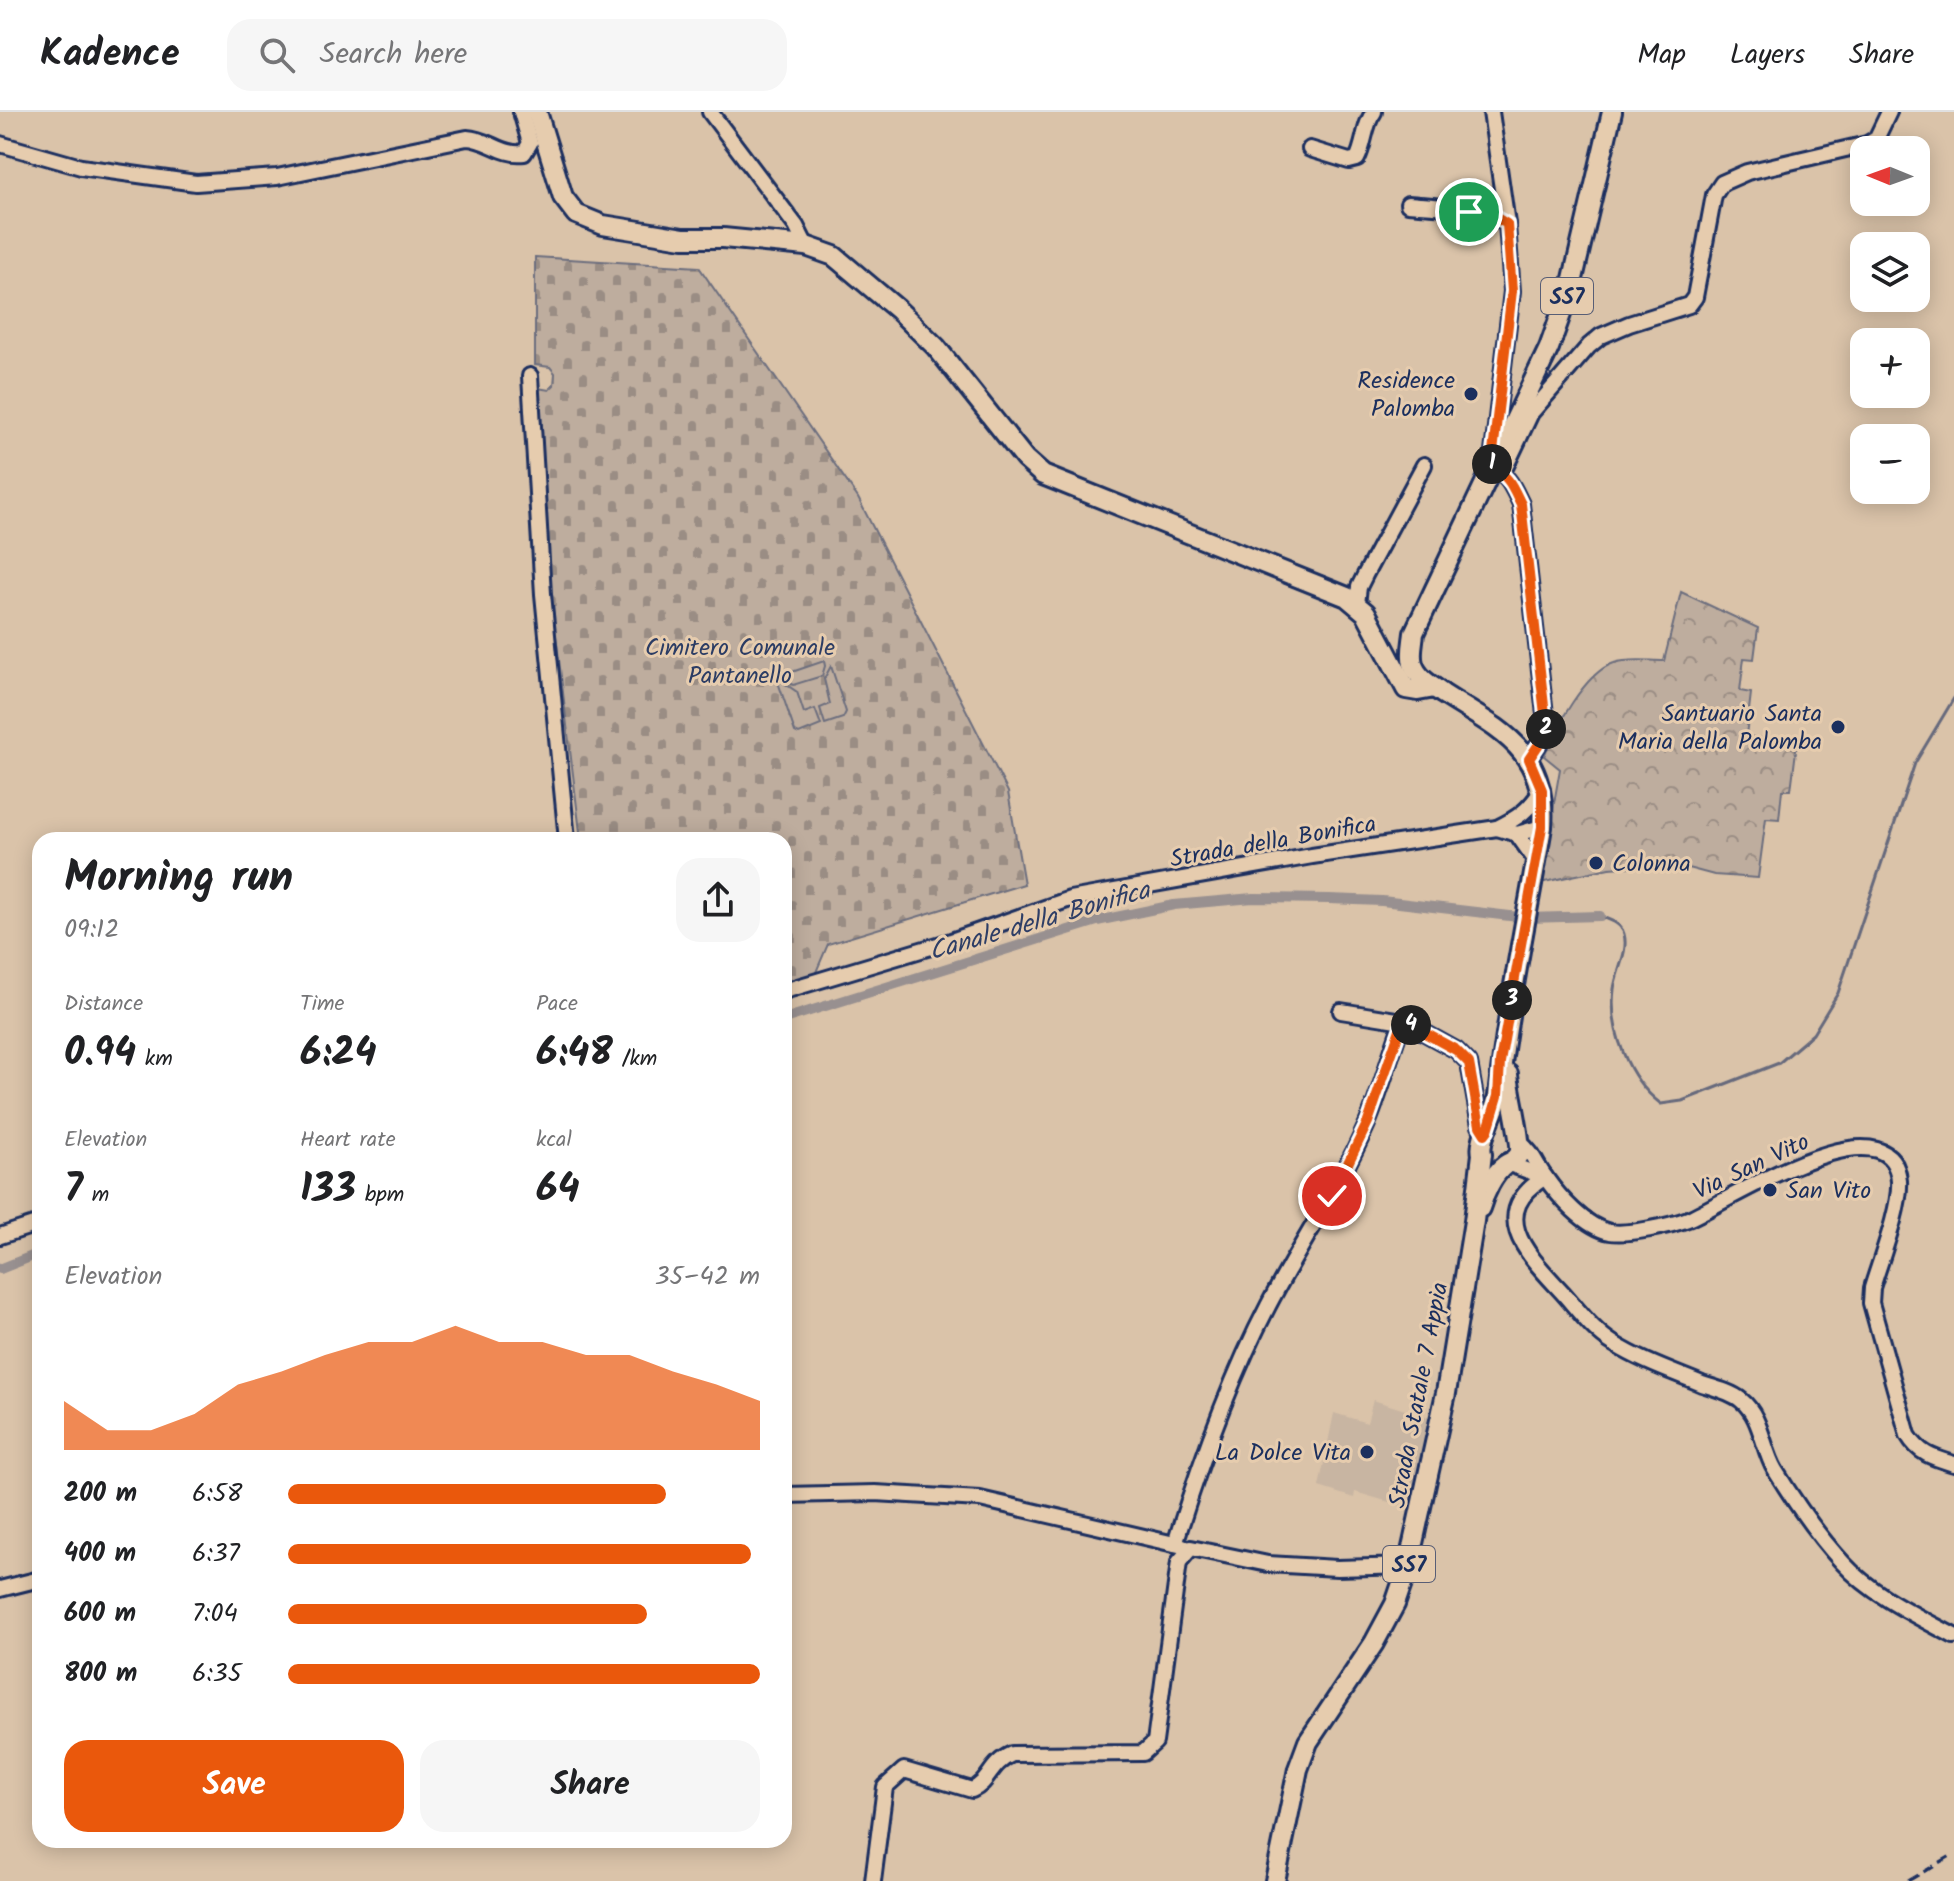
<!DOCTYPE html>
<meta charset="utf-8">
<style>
body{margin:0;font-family:Kalam,sans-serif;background:#f6f6f6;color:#202124;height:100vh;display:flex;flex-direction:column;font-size:30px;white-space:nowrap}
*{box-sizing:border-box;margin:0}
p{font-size:26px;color:#757577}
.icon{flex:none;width:44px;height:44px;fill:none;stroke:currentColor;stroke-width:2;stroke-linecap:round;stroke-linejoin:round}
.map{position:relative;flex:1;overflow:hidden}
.details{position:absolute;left:32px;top:720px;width:760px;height:1016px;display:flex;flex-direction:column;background:#fff;border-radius:24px;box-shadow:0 4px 20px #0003}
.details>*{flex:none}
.needle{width:52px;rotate:271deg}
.controls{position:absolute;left:1850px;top:24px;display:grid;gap:16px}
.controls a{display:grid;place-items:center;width:80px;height:80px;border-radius:16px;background:#fff;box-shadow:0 4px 20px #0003;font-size:40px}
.pin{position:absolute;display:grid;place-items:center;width:68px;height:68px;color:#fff;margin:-34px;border:4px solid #fff;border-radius:50%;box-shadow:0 2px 8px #0007}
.km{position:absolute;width:40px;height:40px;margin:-20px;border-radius:50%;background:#222;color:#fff;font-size:22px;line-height:40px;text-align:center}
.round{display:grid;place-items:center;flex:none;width:84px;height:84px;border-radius:24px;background:#f6f6f6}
.headline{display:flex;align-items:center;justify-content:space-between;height:136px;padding:0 32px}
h1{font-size:44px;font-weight:700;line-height:60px}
.stats{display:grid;grid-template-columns:repeat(3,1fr);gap:12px;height:136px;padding:8px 32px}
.stats div{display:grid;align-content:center}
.stats b{font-size:40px;font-weight:700}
.stats small{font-size:22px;font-weight:400}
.stats p{font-size:22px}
.chart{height:224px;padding:16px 32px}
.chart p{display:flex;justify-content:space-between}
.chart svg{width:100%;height:144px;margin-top:8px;fill:#ea580c;opacity:.7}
.action{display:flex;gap:16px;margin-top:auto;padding:16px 32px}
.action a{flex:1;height:92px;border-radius:24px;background:#ea580c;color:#fff;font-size:32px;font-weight:700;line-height:92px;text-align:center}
.action a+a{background:#f6f6f6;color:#202124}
ul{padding:0 32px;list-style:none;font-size:26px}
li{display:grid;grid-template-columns:128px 96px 1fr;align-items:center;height:60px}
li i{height:20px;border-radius:10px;background:#ea580c}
header{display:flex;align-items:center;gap:48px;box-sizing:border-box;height:112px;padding:0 40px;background:#fff;border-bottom:2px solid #e0e0e0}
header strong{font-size:38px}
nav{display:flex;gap:44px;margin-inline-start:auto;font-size:28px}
.search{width:560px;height:72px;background:#f6f6f6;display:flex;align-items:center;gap:20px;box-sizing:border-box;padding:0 28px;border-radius:24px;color:#757577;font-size:30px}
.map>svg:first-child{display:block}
.built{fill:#c8b5a2}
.cemetery{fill:url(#cemetery-stones);stroke:#6c6e7e;stroke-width:2}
.park{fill:url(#park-crowns);stroke:#6c6e7e;stroke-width:2}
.garden{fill:#bead9e;stroke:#6c6e7e;stroke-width:2}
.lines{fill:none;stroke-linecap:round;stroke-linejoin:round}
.stream{stroke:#66697c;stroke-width:3}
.canal{stroke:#989090;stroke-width:10}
.minor-casing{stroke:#1b2f5e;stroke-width:20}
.major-casing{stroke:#1b2f5e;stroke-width:24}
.minor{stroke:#e6ccae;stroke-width:14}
.major{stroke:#e6ccae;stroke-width:18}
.rail{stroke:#1b2f5e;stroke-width:3;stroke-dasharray:12 6;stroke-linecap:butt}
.route-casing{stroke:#fff;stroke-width:16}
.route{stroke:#ea580c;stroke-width:10}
.poi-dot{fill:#1b2f5e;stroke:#e6ccae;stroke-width:3}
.labels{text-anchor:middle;stroke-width:6;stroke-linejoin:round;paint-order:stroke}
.shield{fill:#e6ccae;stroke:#585e76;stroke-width:2}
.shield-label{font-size:22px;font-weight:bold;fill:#1b2f5e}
.poi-label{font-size:24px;fill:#1b2f5e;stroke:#e6ccae;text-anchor:end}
.park-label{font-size:24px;fill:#2b3c64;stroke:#e6ccae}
.street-label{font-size:24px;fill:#1b2f5e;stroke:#e6ccae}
.water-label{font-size:26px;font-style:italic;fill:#2e3e66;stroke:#e6ccae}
</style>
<header>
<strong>Kadence</strong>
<div class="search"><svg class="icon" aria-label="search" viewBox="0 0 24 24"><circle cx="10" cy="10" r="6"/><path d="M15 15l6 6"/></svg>Search here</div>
<nav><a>Map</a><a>Layers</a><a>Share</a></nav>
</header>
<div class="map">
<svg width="1954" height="1769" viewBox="0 0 1954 1769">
<defs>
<pattern id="cemetery-stones" width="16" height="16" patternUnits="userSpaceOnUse" patternTransform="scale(2)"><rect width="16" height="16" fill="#bead9e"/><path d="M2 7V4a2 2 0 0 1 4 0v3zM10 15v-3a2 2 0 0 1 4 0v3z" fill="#9a8d84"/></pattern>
<pattern id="park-crowns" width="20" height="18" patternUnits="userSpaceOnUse" patternTransform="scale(2)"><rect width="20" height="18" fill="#bead9e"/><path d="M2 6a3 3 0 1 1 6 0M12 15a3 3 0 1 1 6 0" fill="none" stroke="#9a8d84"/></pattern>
</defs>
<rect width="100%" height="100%" fill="#dac3a9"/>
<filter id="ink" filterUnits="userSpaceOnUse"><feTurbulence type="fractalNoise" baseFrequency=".0125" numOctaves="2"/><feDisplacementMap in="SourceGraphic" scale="16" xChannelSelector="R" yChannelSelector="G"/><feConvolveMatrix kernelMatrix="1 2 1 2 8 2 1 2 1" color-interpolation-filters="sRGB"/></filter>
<g filter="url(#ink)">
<path class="built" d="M 1373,1288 L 1434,1307 L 1413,1397 L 1355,1380 L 1354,1386 L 1319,1375 L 1334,1301 L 1367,1311 Z"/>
<path class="cemetery" d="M 535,145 L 699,155 L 858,386 L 1008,680 L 1024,772 L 828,832 L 814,865 L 784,874 L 784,728 L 581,728 L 547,450 L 538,276 L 549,278 L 554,273 L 555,261 L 550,255 L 535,253 Z"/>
<path class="park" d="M 1681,480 L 1758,516 L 1754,547 L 1744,546 L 1740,579 L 1751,581 L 1746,624 L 1797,631 L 1791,678 L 1782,678 L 1779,707 L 1766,706 L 1758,766 L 1714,763 L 1673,752 L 1609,756 L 1540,771 L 1560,657 L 1544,644 C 1555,617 1585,560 1614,551 C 1628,546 1649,549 1664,549 Z"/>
<g class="garden">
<path d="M 824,549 L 825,554 L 822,564 L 793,573 L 783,566 L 789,561 Z"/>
<path d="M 831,554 L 846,600 L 843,606 L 825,612 L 820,596 L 830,592 L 824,567 Z"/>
<path d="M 781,569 L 797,580 L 804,601 L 815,597 L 821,613 L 799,622 L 795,620 L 778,570 Z"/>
</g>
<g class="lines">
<path class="stream" d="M 1600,804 C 1610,808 1621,811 1624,822 C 1629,840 1616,859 1614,877 C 1609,918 1628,967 1661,992 L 1682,989 L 1779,951 L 1813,922 L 1838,881 L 1915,651 L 1954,586"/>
<g class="canal">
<path d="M 784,907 L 1097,809 L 1174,793 L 1253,786 L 1329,787 L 1382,789 L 1527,806 L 1600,804"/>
<path d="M 0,1157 L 40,1141"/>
</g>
<g class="minor-casing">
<g id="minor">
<path d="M 710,0 L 796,114 L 806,134"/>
<path d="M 1491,0 L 1507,112 L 1512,179 L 1491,357 C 1509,362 1513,376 1521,392 L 1547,620 L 1529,647"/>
<path d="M 0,32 L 81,55 L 196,71 L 277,65 L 467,26 C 488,27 503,44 524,41 L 530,31 L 521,0"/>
<path d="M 1310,37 L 1349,49 L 1357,47 C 1365,32 1364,12 1374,0"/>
<path d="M 1408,92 C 1440,95 1479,95 1507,112"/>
<path d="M 530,264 L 543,482 L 567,728"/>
<path d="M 1503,360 L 1531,301 L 1589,234 L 1601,224 L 1629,212 L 1689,193 L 1695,185 L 1714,83 L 1722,71 L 1747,60 L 1867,32 L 1876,27 L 1889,0"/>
<path d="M 1357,492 L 1359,475 L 1365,463 L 1424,353"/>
<path d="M 1497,716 L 1517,722 L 1542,715"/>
<path d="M 1517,722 L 1536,749"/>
<path d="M 784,879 L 951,829 L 1070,787 L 1312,744 L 1497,716 C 1518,706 1529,698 1542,678"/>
<path d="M 1341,899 L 1403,909 L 1456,938 L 1469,951 L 1480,1014 L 1485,1022"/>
<path d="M 1520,1031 C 1533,1040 1536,1053 1545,1065 C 1559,1085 1585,1115 1610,1120 C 1628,1123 1670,1114 1688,1107 C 1722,1093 1892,982 1899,1069 C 1901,1095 1880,1149 1872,1176 L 1871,1191 L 1908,1323 C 1919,1342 1934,1346 1954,1352"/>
<path d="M 1509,1052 L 1545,1065"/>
<path d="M 1545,1065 C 1485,1103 1529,1144 1563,1181 C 1579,1199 1594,1220 1614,1232 C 1641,1249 1673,1260 1702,1272 C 1715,1276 1731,1280 1741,1288 C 1762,1305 1762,1336 1775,1358 C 1794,1389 1818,1424 1843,1451 C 1872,1483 1917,1504 1954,1524"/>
<path d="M 0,1124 L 40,1111"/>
<path d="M 784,1383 L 875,1381 L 980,1387 L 1183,1434"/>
<path d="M 1175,1432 C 1200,1351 1229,1269 1268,1194 C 1300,1132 1339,1076 1367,1012 C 1381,979 1390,942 1403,909"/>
<path d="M 0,1477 L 40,1467"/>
<path d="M 873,1769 L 885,1675 L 904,1658 L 972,1678 C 991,1669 989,1652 1012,1642 L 1143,1641 L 1155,1630 L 1179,1450 L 1191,1436 L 1268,1452 L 1337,1456 L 1408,1454"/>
</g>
</g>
<g class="major-casing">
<g id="major">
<path d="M 537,0 L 563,85 L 576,102 L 603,113 L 683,126 L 723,126 L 806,134 L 834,144 L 897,197 L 936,235 L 1025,347 L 1043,363 L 1347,485 L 1366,501 L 1406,577 L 1418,579 L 1435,576"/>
<path d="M 1480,1096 C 1484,1082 1493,1062 1505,1053 C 1511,1049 1516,1049 1519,1042 C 1523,1034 1509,977 1508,962"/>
<path d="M 1275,1769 L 1298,1657 L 1308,1630 L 1374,1531 L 1395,1492 L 1408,1454 L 1446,1281 L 1474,1109 L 1482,1042 C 1478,1026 1495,1003 1498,984 C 1508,894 1527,804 1542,715 C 1548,637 1499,618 1443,582 C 1432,574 1417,566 1413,552 C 1410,542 1413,531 1414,521 L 1549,236 L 1572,171 L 1612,0"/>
</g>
</g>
<use href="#minor" class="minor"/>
<use href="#major" class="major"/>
<path class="rail" d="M 1908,1769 L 1954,1742"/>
</g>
</g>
<g class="lines" filter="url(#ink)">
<g class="route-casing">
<path id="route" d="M 1332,1084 L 1368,1010 L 1403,909 L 1456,938 L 1469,951 L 1480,1014 L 1485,1022 L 1488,1018 L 1498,984 L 1500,950 L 1542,715 L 1542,678 L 1529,647 L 1547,620 L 1521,392 C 1513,376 1509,362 1491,357 L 1512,179 L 1507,112 L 1495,105 L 1469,100"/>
</g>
<use href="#route" class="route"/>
</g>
<g class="poi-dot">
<circle cx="1471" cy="282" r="8"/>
<circle cx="1838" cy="615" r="8"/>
<circle cx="1596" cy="751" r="8"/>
<circle cx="1770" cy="1078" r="8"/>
<circle cx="1367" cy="1340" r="8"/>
</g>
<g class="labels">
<g class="shield">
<rect x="1541" y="166" width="52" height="36" rx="6"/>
<rect x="1383" y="1434" width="52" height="36" rx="6"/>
</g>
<g class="shield-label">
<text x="1567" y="192">SS7</text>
<text x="1409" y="1460">SS7</text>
</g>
<g class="poi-label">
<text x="1455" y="276">Residence<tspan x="1455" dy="28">Palomba</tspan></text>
<text x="1822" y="609">Santuario Santa<tspan x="1822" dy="28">Maria della Palomba</tspan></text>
<text x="1612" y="759" text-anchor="start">Colonna</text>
<text x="1786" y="1086" text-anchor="start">San Vito</text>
<text x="1351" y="1348">La Dolce Vita</text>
</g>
<g class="park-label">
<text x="740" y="543">Cimitero Comunale<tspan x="740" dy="28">Pantanello</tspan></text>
</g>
<g class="street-label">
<text transform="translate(1273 729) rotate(-10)" y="8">Strada della Bonifica</text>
<text transform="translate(1751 1054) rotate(-25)" y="8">Via San Vito</text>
<text transform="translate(1418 1283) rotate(-79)" y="8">Strada Statale 7 Appia</text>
</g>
<g class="water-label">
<text transform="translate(1039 808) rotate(-16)" y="9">Canale della Bonifica</text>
</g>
</g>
</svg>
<div class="controls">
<a><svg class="needle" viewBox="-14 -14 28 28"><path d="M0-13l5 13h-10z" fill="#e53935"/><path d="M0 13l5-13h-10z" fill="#757577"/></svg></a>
<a><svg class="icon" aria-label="layers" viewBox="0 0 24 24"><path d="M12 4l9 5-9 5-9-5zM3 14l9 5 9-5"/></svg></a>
<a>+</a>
<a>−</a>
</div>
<div class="pin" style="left:1469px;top:100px;background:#1e9e55"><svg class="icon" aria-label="arrive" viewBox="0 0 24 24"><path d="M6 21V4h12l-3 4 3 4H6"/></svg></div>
<div class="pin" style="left:1332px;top:1084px;background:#d93025"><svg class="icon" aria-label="check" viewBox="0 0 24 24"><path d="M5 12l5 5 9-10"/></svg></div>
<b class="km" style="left:1492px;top:352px">1</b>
<b class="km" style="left:1546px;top:617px">2</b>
<b class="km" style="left:1512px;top:888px">3</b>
<b class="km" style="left:1411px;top:913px">4</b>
<section class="details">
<div class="headline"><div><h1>Morning run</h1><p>09:12</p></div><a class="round"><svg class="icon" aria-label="share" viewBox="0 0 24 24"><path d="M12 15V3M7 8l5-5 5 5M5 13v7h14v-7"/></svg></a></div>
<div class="stats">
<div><p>Distance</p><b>0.94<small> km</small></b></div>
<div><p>Time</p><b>6:24</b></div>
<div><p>Pace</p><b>6:48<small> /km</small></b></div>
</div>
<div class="stats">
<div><p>Elevation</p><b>7<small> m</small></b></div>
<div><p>Heart rate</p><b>133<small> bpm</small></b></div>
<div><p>kcal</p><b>64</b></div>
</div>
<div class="chart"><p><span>Elevation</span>35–42 m</p>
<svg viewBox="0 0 160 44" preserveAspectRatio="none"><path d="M0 44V29L10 38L20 38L30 33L40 24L50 20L60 15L70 11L80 11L90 6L100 11L110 11L120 15L130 15L140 20L150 24L160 29V44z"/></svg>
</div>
<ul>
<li><b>200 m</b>6:58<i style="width:80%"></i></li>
<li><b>400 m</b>6:37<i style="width:98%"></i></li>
<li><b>600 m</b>7:04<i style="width:76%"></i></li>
<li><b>800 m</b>6:35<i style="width:100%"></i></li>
</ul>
<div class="action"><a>Save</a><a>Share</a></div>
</section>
</div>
